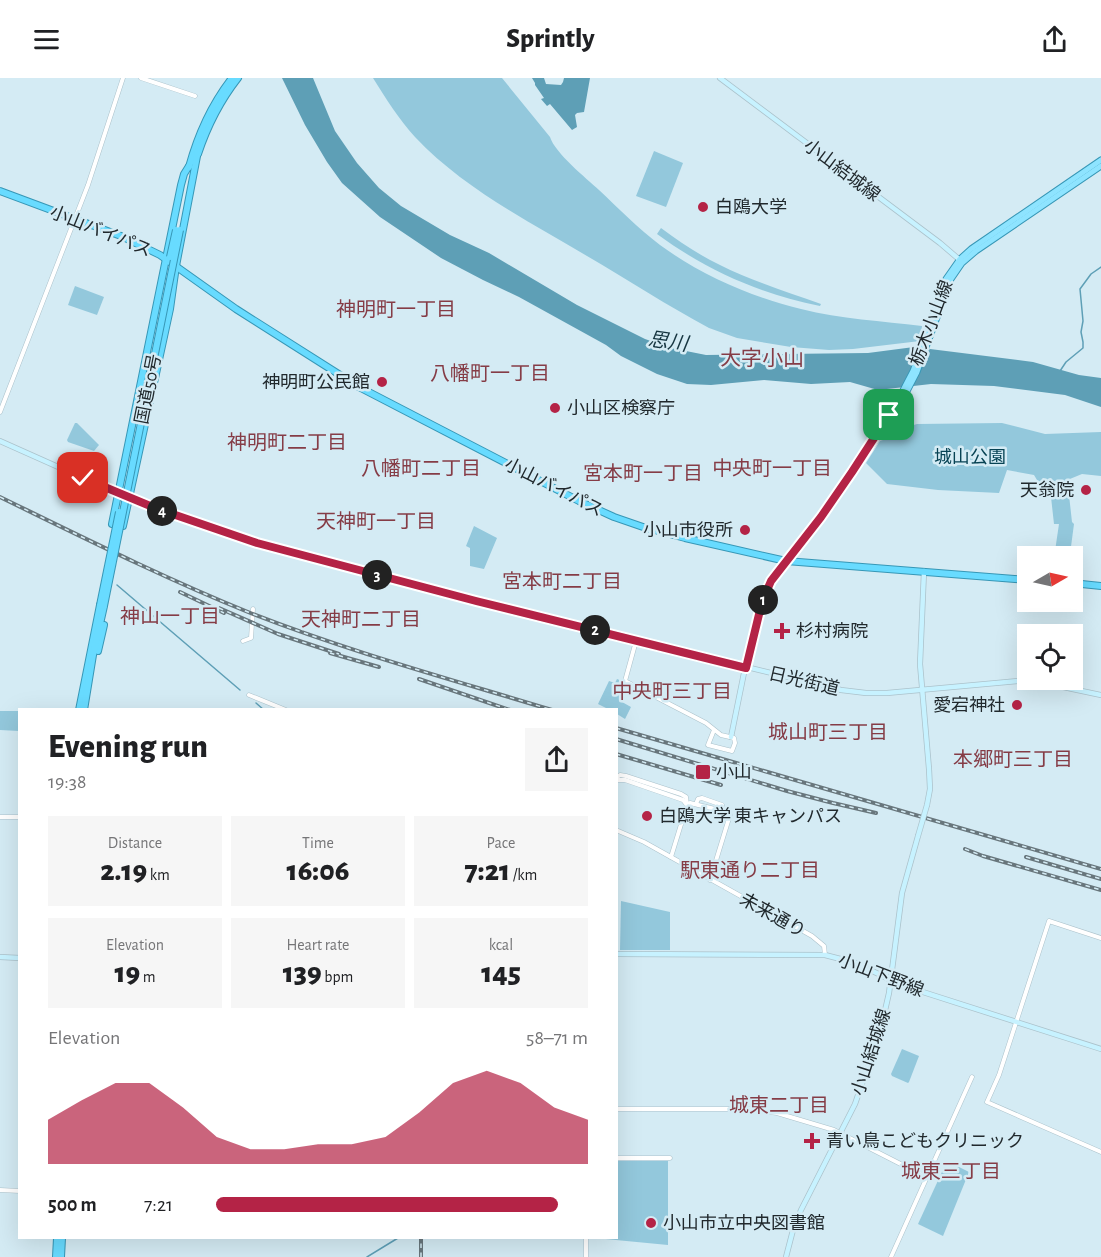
<!DOCTYPE html>
<meta charset="utf-8">
<style>
body{margin:0;font-family:"Alegreya Sans","Noto Sans JP",sans-serif;background:#f6f6f6;color:#202124;height:100vh;display:flex;flex-direction:column;font-size:22px;white-space:nowrap}
*{box-sizing:border-box;margin:0}
p{font-size:20px;color:#757577}
.icon{flex:none;width:33px;height:33px;fill:none;stroke:currentColor;stroke-width:2;stroke-linecap:round;stroke-linejoin:round}
.map{position:relative;flex:1;overflow:hidden}
.details{position:absolute;left:18px;top:630px;width:600px;height:531px;display:flex;flex-direction:column;background:#fff;border-radius:0px;box-shadow:0 6px 24px #0002}
.details>*{flex:none}
.needle{width:39px;rotate:81deg}
.fabs{position:absolute;left:1017px;top:468px;display:grid;gap:12px}
.fabs a{display:grid;place-items:center;width:66px;height:66px;border-radius:0px;background:#fff;box-shadow:0 6px 24px #0002;font-size:30px}
.pin{position:absolute;display:grid;place-items:center;width:51px;height:51px;color:#fff;margin:-26px;border-radius:12px;box-shadow:0 3px 9px #0006}
.km{position:absolute;width:30px;height:30px;margin:-15px;border-radius:50%;background:#222;color:#fff;font-size:16px;line-height:30px;text-align:center}
.round{display:grid;place-items:center;flex:none;width:63px;height:63px;border-radius:0px;background:#f6f6f6}
.head{display:flex;align-items:center;justify-content:space-between;height:102px;padding:0 30px}
h1{font-size:33px;font-weight:800;line-height:45px}
.metrics{display:grid;grid-template-columns:repeat(3,1fr);gap:9px;height:102px;padding:6px 30px}
.metrics div{display:grid;align-content:center;border-radius:0px;background:#f6f6f6;text-align:center}
.metrics b{font-size:30px;font-weight:800}
.metrics small{font-size:16px;font-weight:400}
.metrics p{font-size:16px}
.chart{height:168px;padding:12px 30px}
.chart p{display:flex;justify-content:space-between}
.chart svg{width:100%;height:108px;margin-top:6px;fill:#b42346;opacity:.7}
ul{padding:0 30px;list-style:none;font-size:20px}
li{display:grid;grid-template-columns:96px 72px 1fr;align-items:center;height:45px}
li i{height:15px;border-radius:8px;background:#b42346}
header{display:flex;justify-content:space-between;align-items:center;height:78px;padding:0 30px;background:#fff;font-size:27px;font-weight:800}
.map>svg:first-child{display:block}
.green{fill:#93c8dc}
.water{fill:#5e9fb6}
.lines{fill:none;stroke-linecap:round;stroke-linejoin:round}
.stream{stroke:#5e9fb6;stroke-width:1.5}
.tertiary-casing{stroke:#acc2cb;stroke-width:5}
.secondary-casing{stroke:#acc2cb;stroke-width:6}
.primary-casing{stroke:#3797b6;stroke-width:7}
.trunk-casing{stroke:#3797b6;stroke-width:8}
.tertiary{stroke:#fff;stroke-width:4}
.secondary{stroke:#c7f2ff;stroke-width:4.5}
.primary{stroke:#8ee4ff;stroke-width:5}
.trunk{stroke:#68dbff;stroke-width:6}
.rail-casing{stroke:#68767c;stroke-width:4}
.rail{stroke:#d4ebf4;stroke-width:1.5;stroke-dasharray:4.5;stroke-linecap:butt}
.secondary-bridge-casing{stroke:#acc2cb;stroke-width:6;stroke-linecap:butt}
.trunk-bridge-casing{stroke:#3797b6;stroke-width:8;stroke-linecap:butt}
.secondary-bridge{stroke:#c7f2ff;stroke-width:4.5}
.trunk-bridge{stroke:#68dbff;stroke-width:6}
.route-casing{stroke:#fff;stroke-width:12}
.route{stroke:#b42346;stroke-width:8}
.poi-dot{fill:#b42346;stroke:#d4ebf4;stroke-width:2}
.labels{text-anchor:middle;stroke-width:5;stroke-linejoin:round;paint-order:stroke}
.street-label{font-size:18px;fill:#21292d;stroke:#d4ebf4}
.poi-label{font-size:18px;fill:#21292d;stroke:#d4ebf4;text-anchor:start}
.park-label{font-size:18px;fill:#074354;stroke:#d4ebf4}
.neighbourhood-label{font-size:20px;fill:#853c46;stroke:#d4ebf4}
.water-label{font-size:20px;font-style:italic;fill:#163540;stroke:#d4ebf4}
.quarter-label{font-size:21px;fill:#853c46;stroke:#d4ebf4}
</style>
<header><svg class="icon" aria-label="menu" viewBox="0 0 24 24"><path d="M4 6h16M4 12h16M4 18h16"/></svg>Sprintly<svg class="icon" aria-label="share" viewBox="0 0 24 24"><path d="M12 15V3M7 8l5-5 5 5M5 13v7h14v-7"/></svg></header>
<div class="map">
<svg width="1101" height="1179" viewBox="0 0 1101 1179">
<rect width="100%" height="100%" fill="#d4ebf4"/>
<g class="green">
<path d="M 373,0 L 502,0 L 550,59 C 555,75 586,100 599,112 C 619,131 638,150 660,167 C 701,197 751,219 801,231 C 841,241 882,243 922,248 L 920,263 L 853,271 L 829,272 L 791,269 L 737,260 L 709,250 C 668,228 628,202 587,178 C 528,143 463,110 415,59 C 399,41 386,21 373,0 Z"/>
<path d="M 654,73 L 683,85 L 666,129 L 636,118 Z"/>
<path d="M 661,150 C 680,164 699,177 720,187 C 752,203 787,214 821,226 L 820,228 C 760,216 706,192 657,156 Z"/>
<path d="M 75,208 L 104,219 L 97,237 L 68,227 Z"/>
<path d="M 75,345 L 77,345 L 99,367 L 94,373 L 68,364 L 67,362 Z"/>
<path d="M 1002,345 L 1045,356 L 1101,354 L 1101,398 L 1082,396 L 1043,412 L 1034,397 L 1007,392 L 999,415 L 938,412 L 887,406 L 866,385 L 880,363 L 886,361 L 894,353 L 917,346 Z"/>
<path d="M 1069,417 L 1072,444 L 1074,446 L 1070,476 L 1055,473 L 1059,446 L 1054,446 L 1051,419 Z"/>
<path d="M 474,448 L 497,460 L 484,491 L 470,488 L 470,470 L 466,468 Z"/>
<path d="M 617,601 L 624,604 L 621,611 L 624,619 L 622,624 L 631,629 L 625,641 L 617,636 L 616,632 L 608,631 L 598,626 L 609,603 L 615,605 Z"/>
<path d="M 0,633 L 19,633 L 19,653 L 0,652 Z"/>
<path d="M 621,823 L 670,834 L 670,872 L 620,872 Z"/>
<path d="M 902,971 L 919,978 L 909,1004 L 908,1005 L 892,998 L 891,996 Z"/>
<path d="M 617,1083 L 668,1083 L 668,1167 L 595,1160 L 616,1160 Z"/>
<path d="M 947,1083 L 969,1094 L 943,1158 L 918,1146 Z"/>
</g>
<g class="water">
<path d="M 282,0 L 313,0 L 335,53 L 357,85 L 379,110 L 401,128 L 450,157 L 489,175 L 577,227 L 645,261 L 671,270 L 706,277 L 868,275 L 914,269 L 1033,284 L 1079,297 L 1101,300 L 1101,329 L 1065,317 L 994,308 L 931,306 L 878,312 L 850,304 L 811,306 L 764,302 L 711,307 L 687,306 L 657,296 L 621,278 L 606,267 L 519,219 L 483,202 L 441,180 L 380,139 L 342,105 L 327,84 L 305,47 Z"/>
<path d="M 532,0 L 544,0 L 546,6 L 561,7 L 563,4 L 564,0 L 590,0 L 584,34 L 577,35 L 575,37 L 577,49 L 572,52 L 550,26 L 547,28 L 541,21 L 544,20 L 535,7 L 535,5 Z"/>
</g>
<g class="lines">
<g class="stream">
<path d="M 1060,293 L 1066,284 L 1083,270 L 1083,264 L 1081,254 L 1083,243 L 1080,211 L 1091,196 L 1101,189"/>
<path d="M 117,507 L 240,612"/>
<path d="M 256,625 L 264,632"/>
<path d="M 367,1179 L 398,1160"/>
</g>
<g class="tertiary-casing">
<g id="tertiary">
<path d="M 141,0 L 195,18"/>
<path d="M 0,334 L 88,107 L 123,0"/>
<path d="M 243,563 L 251,560 L 253,531"/>
<path d="M 636,563 L 625,603 L 706,645 L 721,657 L 734,660 L 735,665 L 732,673 L 708,667 L 714,652"/>
<path d="M 249,617 L 286,632"/>
<path d="M 616,700 L 620,697 L 626,698 L 681,716 L 686,719 L 687,727 L 671,779"/>
<path d="M 616,702 L 625,702 L 683,722 L 687,727 L 690,725 L 723,733"/>
<path d="M 696,726 L 698,721 L 702,720 L 722,727 L 723,733 L 730,737 L 710,802"/>
<path d="M 0,739 L 20,739"/>
<path d="M 616,752 L 644,764 L 812,858 L 824,868 L 825,877"/>
<path d="M 1101,860 L 1049,843 L 999,997 L 987,1024 L 1101,1074"/>
<path d="M 616,1031 L 748,1031 L 777,1035 L 834,1052 L 928,1100"/>
<path d="M 616,1080 L 670,1080"/>
<path d="M 0,1112 L 20,1113"/>
<path d="M 586,1160 L 586,1179"/>
<path d="M 891,1179 L 972,999"/>
</g>
</g>
<g class="secondary-casing">
<g id="secondary">
<path d="M 720,0 L 940,165 L 961,183"/>
<path d="M 0,363 L 121,417"/>
<path d="M 129,420 L 257,465 L 476,523 L 841,612 L 866,615 L 887,615 L 1030,602 L 1101,617"/>
<path d="M 924,493 L 920,586 L 929,691 L 930,711 L 927,727"/>
<path d="M 731,659 L 745,590 L 762,524 L 771,503 L 786,483"/>
<path d="M 616,876 L 825,877 L 856,885 L 901,907 L 1101,971"/>
<path d="M 0,879 L 20,880"/>
<path d="M 786,1179 L 793,1152 L 801,1132 L 855,1026 L 881,950 L 889,915 L 902,815 L 918,758"/>
</g>
</g>
<g class="primary-casing">
<g id="primary">
<path d="M 871,369 L 904,319 L 917,294 L 951,201 L 962,185 L 976,173 L 1101,88"/>
<path d="M 786,483 L 834,420 L 900,318 L 913,293 L 946,201 L 960,181 L 971,171 L 1101,82"/>
</g>
</g>
<g class="trunk-casing">
<g id="trunk">
<path d="M 198,76 C 207,49 220,23 238,0"/>
<path d="M 189,89 C 198,56 211,27 232,0"/>
<path d="M 0,113 L 121,158 L 160,177 L 236,231 L 359,309 L 579,423 L 614,439 L 643,449 L 685,460 L 786,483 L 1028,502"/>
<path d="M 112,446 L 181,107 L 184,96 L 189,88"/>
<path d="M 123,448 L 170,231 L 176,188 L 198,73"/>
<path d="M 1072,505 L 1101,508"/>
<path d="M 98,573 L 104,547"/>
<path d="M 79,632 L 100,527"/>
<path d="M 84,632 L 93,577 L 104,528"/>
<path d="M 56,1179 L 57,1160"/>
<path d="M 61,1179 L 62,1160"/>
</g>
</g>
<use href="#tertiary" class="tertiary"/>
<use href="#secondary" class="secondary"/>
<use href="#primary" class="primary"/>
<use href="#trunk" class="trunk"/>
<g class="rail-casing">
<g id="rail">
<path d="M 0,419 C 82,459 164,500 248,534 C 347,573 450,601 552,632"/>
<path d="M 180,514 L 224,535"/>
<path d="M 219,530 L 278,556 L 339,576"/>
<path d="M 330,575 L 379,589"/>
<path d="M 419,601 L 510,632"/>
<path d="M 616,650 L 1101,791"/>
<path d="M 616,661 L 787,713 L 833,725 L 876,735"/>
<path d="M 616,676 L 721,707"/>
<path d="M 965,771 L 983,778 L 1101,812"/>
<path d="M 1026,779 L 1101,801"/>
<path d="M 421,1179 L 421,1160"/>
</g>
</g>
<use href="#rail" class="rail"/>
<g class="secondary-bridge-casing">
<path id="secondary-bridge" d="M 918,758 L 927,727"/>
</g>
<g class="trunk-bridge-casing">
<g id="trunk-bridge">
<path d="M 170,179 L 176,152"/>
<path d="M 100,527 L 119,434"/>
<path d="M 104,528 L 180,152"/>
</g>
</g>
<use href="#secondary-bridge" class="secondary-bridge"/>
<use href="#trunk-bridge" class="trunk-bridge"/>
</g>
<g class="lines">
<g class="route-casing">
<path id="route" d="M 83,400 L 155,430 L 257,465 L 476,523 L 746,590 L 762,524 L 771,503 L 821,439 L 852,394 L 889,337"/>
</g>
<use href="#route" class="route"/>
</g>
<g class="poi-dot">
<circle cx="703" cy="129" r="6"/>
<circle cx="382" cy="304" r="6"/>
<circle cx="555" cy="330" r="6"/>
<circle cx="1086" cy="412" r="6"/>
<circle cx="745" cy="452" r="6"/>
<path d="M779 544h6v6h6v6h-6v6h-6v-6h-6v-6h6z"/>
<circle cx="1017" cy="627" r="6"/>
<rect x="695" y="686" width="16" height="16" rx="3"/>
<circle cx="647" cy="738" r="6"/>
<path d="M809 1054h6v6h6v6h-6v6h-6v-6h-6v-6h6z"/>
<circle cx="651" cy="1145" r="6"/>
</g>
<g class="labels">
<g class="street-label">
<text transform="translate(842 92) rotate(37)" y="6">小山結城線</text>
<text transform="translate(101 153) rotate(22)" y="6">小山バイパス</text>
<text transform="translate(931 245) rotate(-69)" y="6">栃木小山線</text>
<text transform="translate(148 311) rotate(-79)" y="6">国道50号</text>
<text transform="translate(554 409) rotate(27)" y="6">小山バイパス</text>
<text transform="translate(804 603) rotate(13)" y="6">日光街道</text>
<text transform="translate(773 837) rotate(29)" y="6">未来通り</text>
<text transform="translate(881 897) rotate(21)" y="6">小山下野線</text>
<text transform="translate(871 974) rotate(-72)" y="6">小山結城線</text>
</g>
<g class="poi-label">
<text x="715" y="135">白鴎大学</text>
<text x="370" y="310" text-anchor="end">神明町公民館</text>
<text x="567" y="336">小山区検察庁</text>
<text x="1074" y="418" text-anchor="end">天翁院</text>
<text x="733" y="458" text-anchor="end">小山市役所</text>
<text x="796" y="559">杉村病院</text>
<text x="1005" y="633" text-anchor="end">愛宕神社</text>
<text x="716" y="700">小山</text>
<text x="659" y="744">白鴎大学 東キャンパス</text>
<text x="826" y="1069">青い鳥こどもクリニック</text>
<text x="663" y="1151">小山市立中央図書館</text>
</g>
<g class="park-label">
<text x="970" y="385">城山公園</text>
</g>
<g class="neighbourhood-label">
<text x="396" y="238">神明町一丁目</text>
<text x="490" y="302">八幡町一丁目</text>
<text x="287" y="371">神明町二丁目</text>
<text x="421" y="397">八幡町二丁目</text>
<text x="772" y="397">中央町一丁目</text>
<text x="643" y="402">宮本町一丁目</text>
<text x="376" y="450">天神町一丁目</text>
<text x="562" y="510">宮本町二丁目</text>
<text x="170" y="545">神山一丁目</text>
<text x="361" y="548">天神町二丁目</text>
<text x="672" y="620">中央町三丁目</text>
<text x="828" y="661">城山町三丁目</text>
<text x="1013" y="688">本郷町三丁目</text>
<text x="750" y="799">駅東通り二丁目</text>
<text x="779" y="1034">城東二丁目</text>
<text x="951" y="1100">城東三丁目</text>
</g>
<g class="water-label">
<text transform="translate(668 263) rotate(8)" y="7">思川</text>
</g>
<g class="quarter-label">
<text x="762" y="287">大字小山</text>
</g>
</g>
</svg>
<div class="fabs">
<a><svg class="needle" viewBox="-14 -14 28 28"><path d="M0-13l5 13h-10z" fill="#e53935"/><path d="M0 13l5-13h-10z" fill="#757577"/></svg></a>
<a><svg class="icon" aria-label="locate" viewBox="0 0 24 24"><circle cx="12" cy="12" r="6"/><path d="M12 2v4M12 18v4M2 12h4M18 12h4"/></svg></a>
</div>
<div class="pin" style="left:889px;top:337px;background:#1e9e55"><svg class="icon" aria-label="arrive" viewBox="0 0 24 24"><path d="M6 21V4h12l-3 4 3 4H6"/></svg></div>
<div class="pin" style="left:83px;top:400px;background:#d93025"><svg class="icon" aria-label="check" viewBox="0 0 24 24"><path d="M5 12l5 5 9-10"/></svg></div>
<b class="km" style="left:763px;top:522px">1</b>
<b class="km" style="left:595px;top:552px">2</b>
<b class="km" style="left:377px;top:497px">3</b>
<b class="km" style="left:162px;top:433px">4</b>
<section class="details">
<div class="head"><div><h1>Evening run</h1><p>19:38</p></div><a class="round"><svg class="icon" aria-label="share" viewBox="0 0 24 24"><path d="M12 15V3M7 8l5-5 5 5M5 13v7h14v-7"/></svg></a></div>
<div class="metrics">
<div><p>Distance</p><b>2.19<small> km</small></b></div>
<div><p>Time</p><b>16:06</b></div>
<div><p>Pace</p><b>7:21<small> /km</small></b></div>
</div>
<div class="metrics">
<div><p>Elevation</p><b>19<small> m</small></b></div>
<div><p>Heart rate</p><b>139<small> bpm</small></b></div>
<div><p>kcal</p><b>145</b></div>
</div>
<div class="chart"><p><span>Elevation</span>58–71 m</p>
<svg viewBox="0 0 160 44" preserveAspectRatio="none"><path d="M0 44V26L10 18L20 11L30 11L40 21L50 33L60 38L70 38L80 36L90 36L100 33L110 23L120 11L130 6L140 11L150 21L160 26V44z"/></svg>
</div>
<ul>
<li><b>500 m</b>7:21<i style="width:92%"></i></li>
</ul>
</section>
</div>
